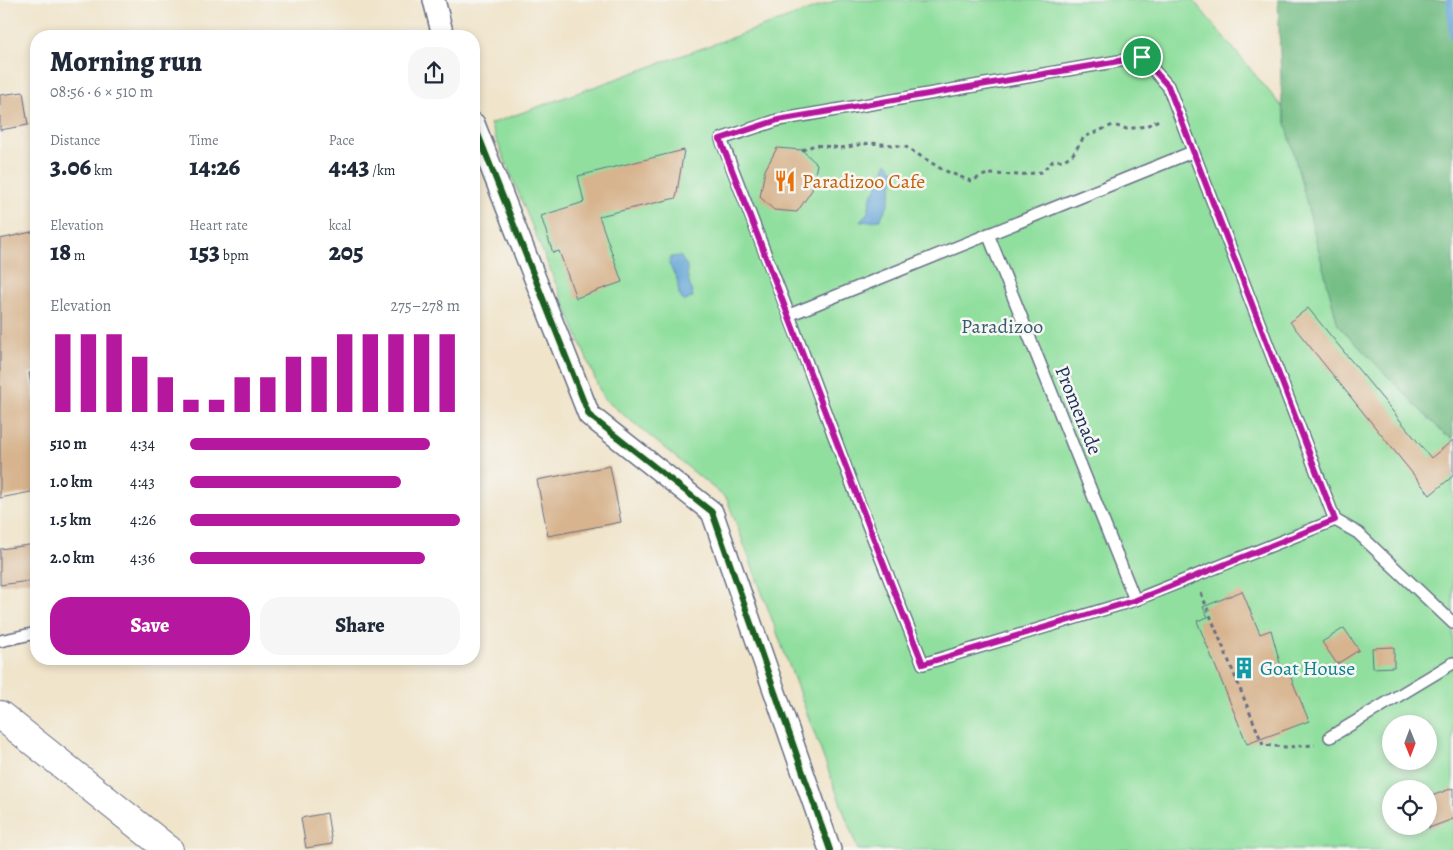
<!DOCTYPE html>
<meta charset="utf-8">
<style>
body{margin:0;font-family:Alegreya,serif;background:#f6f6f7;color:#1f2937;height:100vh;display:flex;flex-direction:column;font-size:19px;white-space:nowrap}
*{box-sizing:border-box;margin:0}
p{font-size:16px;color:#747a83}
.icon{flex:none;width:28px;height:28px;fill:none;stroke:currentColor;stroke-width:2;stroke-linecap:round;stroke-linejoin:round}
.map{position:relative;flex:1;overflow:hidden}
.details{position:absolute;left:30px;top:30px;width:450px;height:635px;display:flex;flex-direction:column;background:#fff;border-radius:20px;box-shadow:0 2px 8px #0003}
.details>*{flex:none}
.needle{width:32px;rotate:179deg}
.tools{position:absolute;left:1382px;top:715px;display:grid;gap:10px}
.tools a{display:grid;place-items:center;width:55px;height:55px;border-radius:50%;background:#fff;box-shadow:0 2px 8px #0003;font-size:25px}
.pin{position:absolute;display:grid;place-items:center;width:42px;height:42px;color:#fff;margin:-21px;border:2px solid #fff;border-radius:50%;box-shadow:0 1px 5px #0007}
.round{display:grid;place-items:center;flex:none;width:52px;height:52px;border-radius:20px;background:#f6f6f7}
.overview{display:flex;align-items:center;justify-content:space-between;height:85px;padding:0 20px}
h1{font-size:28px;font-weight:800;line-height:38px}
.stats{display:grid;grid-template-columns:repeat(3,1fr);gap:8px;height:85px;padding:5px 20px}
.stats div{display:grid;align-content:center}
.stats b{font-size:25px;font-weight:800}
.stats small{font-size:14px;font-weight:400}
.stats p{font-size:14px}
.chart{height:140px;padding:10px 20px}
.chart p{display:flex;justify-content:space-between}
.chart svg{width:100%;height:90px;margin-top:5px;stroke:#b5179e;stroke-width:6}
.cta{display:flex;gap:10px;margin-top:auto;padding:10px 20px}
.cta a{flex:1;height:58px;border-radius:20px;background:#b5179e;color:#fff;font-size:20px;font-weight:800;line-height:58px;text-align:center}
.cta a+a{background:#f6f6f7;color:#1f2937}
ul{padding:0 20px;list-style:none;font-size:16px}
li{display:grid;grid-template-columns:80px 60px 1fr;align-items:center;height:38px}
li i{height:12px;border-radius:6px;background:#b5179e}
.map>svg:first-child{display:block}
.green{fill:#90df9e;stroke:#56877e;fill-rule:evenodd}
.forest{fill:#74be85;stroke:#487672}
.water{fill:#63a4d6;stroke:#3f6a9a}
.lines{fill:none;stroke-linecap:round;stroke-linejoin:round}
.stream{stroke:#63a4d6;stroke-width:8}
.building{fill:#d7b48e}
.lane-casing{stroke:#666e84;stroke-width:14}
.street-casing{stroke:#666e84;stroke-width:24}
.secondary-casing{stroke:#666e84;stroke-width:30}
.path{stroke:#666e84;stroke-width:3;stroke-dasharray:4 4;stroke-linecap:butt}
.lane{stroke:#fff;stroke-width:11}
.street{stroke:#fff;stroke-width:21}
.secondary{stroke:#fff;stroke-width:28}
.cycleway-casing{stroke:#f6f6f2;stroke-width:9}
.cycleway{stroke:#1b5e20;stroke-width:6}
.route-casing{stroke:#fff;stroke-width:10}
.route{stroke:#b5179e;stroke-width:6}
.labels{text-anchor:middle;stroke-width:5;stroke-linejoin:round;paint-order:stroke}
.food-label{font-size:20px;fill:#c56008;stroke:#f6f6f2;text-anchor:start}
.park-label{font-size:20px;fill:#385b6e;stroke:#f6f6f2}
.street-label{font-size:20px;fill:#1b2f5e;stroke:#f6f6f2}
.culture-label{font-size:20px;fill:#0d838f;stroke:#f6f6f2;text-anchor:start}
</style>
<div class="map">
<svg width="1453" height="850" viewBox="0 0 1453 850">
<rect width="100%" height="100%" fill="#f6f6f2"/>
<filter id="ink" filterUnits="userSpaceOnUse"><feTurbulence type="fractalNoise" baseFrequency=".02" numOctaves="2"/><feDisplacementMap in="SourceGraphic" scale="10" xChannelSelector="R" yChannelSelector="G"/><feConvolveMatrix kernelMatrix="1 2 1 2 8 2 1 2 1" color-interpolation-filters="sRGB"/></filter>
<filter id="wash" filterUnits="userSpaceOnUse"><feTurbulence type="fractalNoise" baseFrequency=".0096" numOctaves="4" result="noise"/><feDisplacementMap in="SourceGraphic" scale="20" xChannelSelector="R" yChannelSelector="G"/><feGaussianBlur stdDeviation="1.12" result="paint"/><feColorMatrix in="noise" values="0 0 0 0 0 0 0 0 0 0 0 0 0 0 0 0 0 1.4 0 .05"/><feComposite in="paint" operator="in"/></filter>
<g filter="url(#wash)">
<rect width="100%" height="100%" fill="#f0e4ca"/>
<path class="green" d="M 837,0 L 1193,0 L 1282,107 L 1338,325 L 1444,434 L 1453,438 L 1453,850 L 858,850 L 727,499 L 603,398 L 490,124 ZM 1391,724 L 1429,724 L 1429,761 L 1391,761 ZM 1391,789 L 1429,789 L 1429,826 L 1391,826 Z"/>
<path class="forest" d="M 1278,0 L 1453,0 L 1453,438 L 1444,434 L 1338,325 L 1282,107 Z"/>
<g class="water">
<path d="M 887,162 L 895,172 L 889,202 L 880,220 L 860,222 L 868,212 L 871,196 L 876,189 Z"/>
<path d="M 680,256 L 687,266 C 686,278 691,286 693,297 L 684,302 L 679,294 L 677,279 L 669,264 L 671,257 Z"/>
</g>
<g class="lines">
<path class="stream" d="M 1450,0 L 1453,36"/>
</g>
<g id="blocks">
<g class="building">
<path d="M 23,92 L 28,125 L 0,130 L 0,95 Z"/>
<path d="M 777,148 L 802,150 L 817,164 L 812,190 L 797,212 L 774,210 L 760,197 L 765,170 Z"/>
<path d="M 684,150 L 676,198 L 599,216 L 622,282 L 576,298 L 559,251 L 553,253 L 541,216 L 584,202 L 578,176 Z"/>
<path d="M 36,231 L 36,371 L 29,373 L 36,410 L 36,491 L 0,498 L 0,239 Z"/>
<path d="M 1308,308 L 1431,458 L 1453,440 L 1453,476 L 1430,495 L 1290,322 Z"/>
<path d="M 610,466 L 621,522 L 548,536 L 537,480 Z"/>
<path d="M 36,544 L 36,580 L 0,585 L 0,549 Z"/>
<path d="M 1242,591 L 1260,634 L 1271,630 L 1281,667 L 1286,666 L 1309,721 L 1247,744 L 1197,621 L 1208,617 L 1203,607 Z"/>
<path d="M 1344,628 L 1359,650 L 1337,664 L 1322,642 Z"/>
<path d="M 1394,647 L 1394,667 L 1373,668 L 1372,648 Z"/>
<path d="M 1453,788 L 1453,819 L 1429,828 L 1429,797 Z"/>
<path d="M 327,813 L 332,844 L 306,848 L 301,818 Z"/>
</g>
</g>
</g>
<g filter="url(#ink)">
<use href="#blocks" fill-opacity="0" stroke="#666e84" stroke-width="1"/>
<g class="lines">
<g class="lane-casing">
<g id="lane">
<path d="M 988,234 L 1135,600"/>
<path d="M 789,315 L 1192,152"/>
<path d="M 1335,520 L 1135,600 L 923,664 L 856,495 L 789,315 L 721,139 L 778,120 L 1142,57 L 1168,86 L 1335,520 L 1358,533 L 1453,623"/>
<path d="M 0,641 L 36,633"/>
<path d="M 1330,737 L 1453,663"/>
</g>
</g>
<g class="street-casing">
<g id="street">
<path d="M 434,0 L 443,36"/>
<path d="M 474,124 L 589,415 L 712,512 L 830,850"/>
</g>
</g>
<g class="secondary-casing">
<path id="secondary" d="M 0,715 L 169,850"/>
</g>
<g class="path">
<path d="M 802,150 L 815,145 L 841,148 L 870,143 L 893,145 L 906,147 L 943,170 L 971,181 L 987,174 L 1019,175 L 1041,172 L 1053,161 L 1064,160 L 1073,154 L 1084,137 L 1113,125 L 1127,129 L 1146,126 L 1161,119"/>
<path d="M 1201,593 L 1263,745 L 1286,747 L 1315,745"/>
</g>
<use href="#lane" class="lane"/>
<use href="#street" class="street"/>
<use href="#secondary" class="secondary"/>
<g class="cycleway-casing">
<path id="cycleway" d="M 474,124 L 589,415 L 712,512 L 830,850"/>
</g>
<use href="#cycleway" class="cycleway"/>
</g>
</g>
<g class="lines" filter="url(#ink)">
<g class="route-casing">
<path id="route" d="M 1142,57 L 1168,86 L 1335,520 L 1136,600 L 923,664 C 853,490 789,314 720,139 L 778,120 Z"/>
</g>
<use href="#route" class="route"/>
</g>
<defs>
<g id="restaurant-bare" transform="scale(1.725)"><path d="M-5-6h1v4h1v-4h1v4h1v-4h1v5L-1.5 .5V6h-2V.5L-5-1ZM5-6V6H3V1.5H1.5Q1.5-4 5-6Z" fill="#e8710a" stroke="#f6f6f2" stroke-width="2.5" paint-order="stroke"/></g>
<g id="building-bare" transform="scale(1.725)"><path d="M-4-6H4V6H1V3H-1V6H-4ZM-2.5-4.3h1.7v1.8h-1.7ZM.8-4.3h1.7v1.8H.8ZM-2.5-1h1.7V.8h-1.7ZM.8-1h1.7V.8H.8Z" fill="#0f9aa8" stroke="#f6f6f2" stroke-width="2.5" paint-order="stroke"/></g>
</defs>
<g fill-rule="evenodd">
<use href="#restaurant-bare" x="785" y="181"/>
<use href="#building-bare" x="1244" y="668"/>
</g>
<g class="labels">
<g class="food-label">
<text x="802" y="188">Paradizoo Cafe</text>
</g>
<g class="park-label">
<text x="1002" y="333">Paradizoo</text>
</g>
<g class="street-label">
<text transform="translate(1079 410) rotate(68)" y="7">Promenade</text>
</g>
<g class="culture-label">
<text x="1260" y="675">Goat House</text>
</g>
</g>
</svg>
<div class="tools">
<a><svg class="needle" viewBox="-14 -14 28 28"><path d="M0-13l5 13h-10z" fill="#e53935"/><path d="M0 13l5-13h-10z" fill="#747a83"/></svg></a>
<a><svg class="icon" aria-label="locate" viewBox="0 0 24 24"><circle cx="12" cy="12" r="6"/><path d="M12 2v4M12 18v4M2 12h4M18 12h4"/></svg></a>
</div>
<div class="pin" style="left:1142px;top:57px;background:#1e9e55"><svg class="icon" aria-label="arrive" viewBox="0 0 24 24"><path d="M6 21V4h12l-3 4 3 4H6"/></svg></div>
<section class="details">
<div class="overview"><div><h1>Morning run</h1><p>08:56 · 6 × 510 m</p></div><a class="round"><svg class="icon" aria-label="share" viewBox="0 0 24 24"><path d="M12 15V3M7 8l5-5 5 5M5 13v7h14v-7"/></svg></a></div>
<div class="stats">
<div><p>Distance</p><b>3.06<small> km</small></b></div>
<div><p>Time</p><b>14:26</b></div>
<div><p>Pace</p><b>4:43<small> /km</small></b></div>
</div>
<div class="stats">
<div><p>Elevation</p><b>18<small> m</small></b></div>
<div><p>Heart rate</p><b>153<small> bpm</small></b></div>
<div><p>kcal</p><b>205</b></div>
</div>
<div class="chart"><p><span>Elevation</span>275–278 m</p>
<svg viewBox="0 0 160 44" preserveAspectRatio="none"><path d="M5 44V6M15 44V6M25 44V6M35 44V17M45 44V27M55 44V38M65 44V38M75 44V27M85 44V27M95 44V17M105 44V17M115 44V6M125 44V6M135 44V6M145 44V6M155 44V6"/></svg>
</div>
<ul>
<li><b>510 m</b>4:34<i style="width:89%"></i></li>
<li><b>1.0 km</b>4:43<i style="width:78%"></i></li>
<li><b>1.5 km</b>4:26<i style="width:100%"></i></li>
<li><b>2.0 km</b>4:36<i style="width:87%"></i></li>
</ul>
<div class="cta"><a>Save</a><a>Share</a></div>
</section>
</div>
